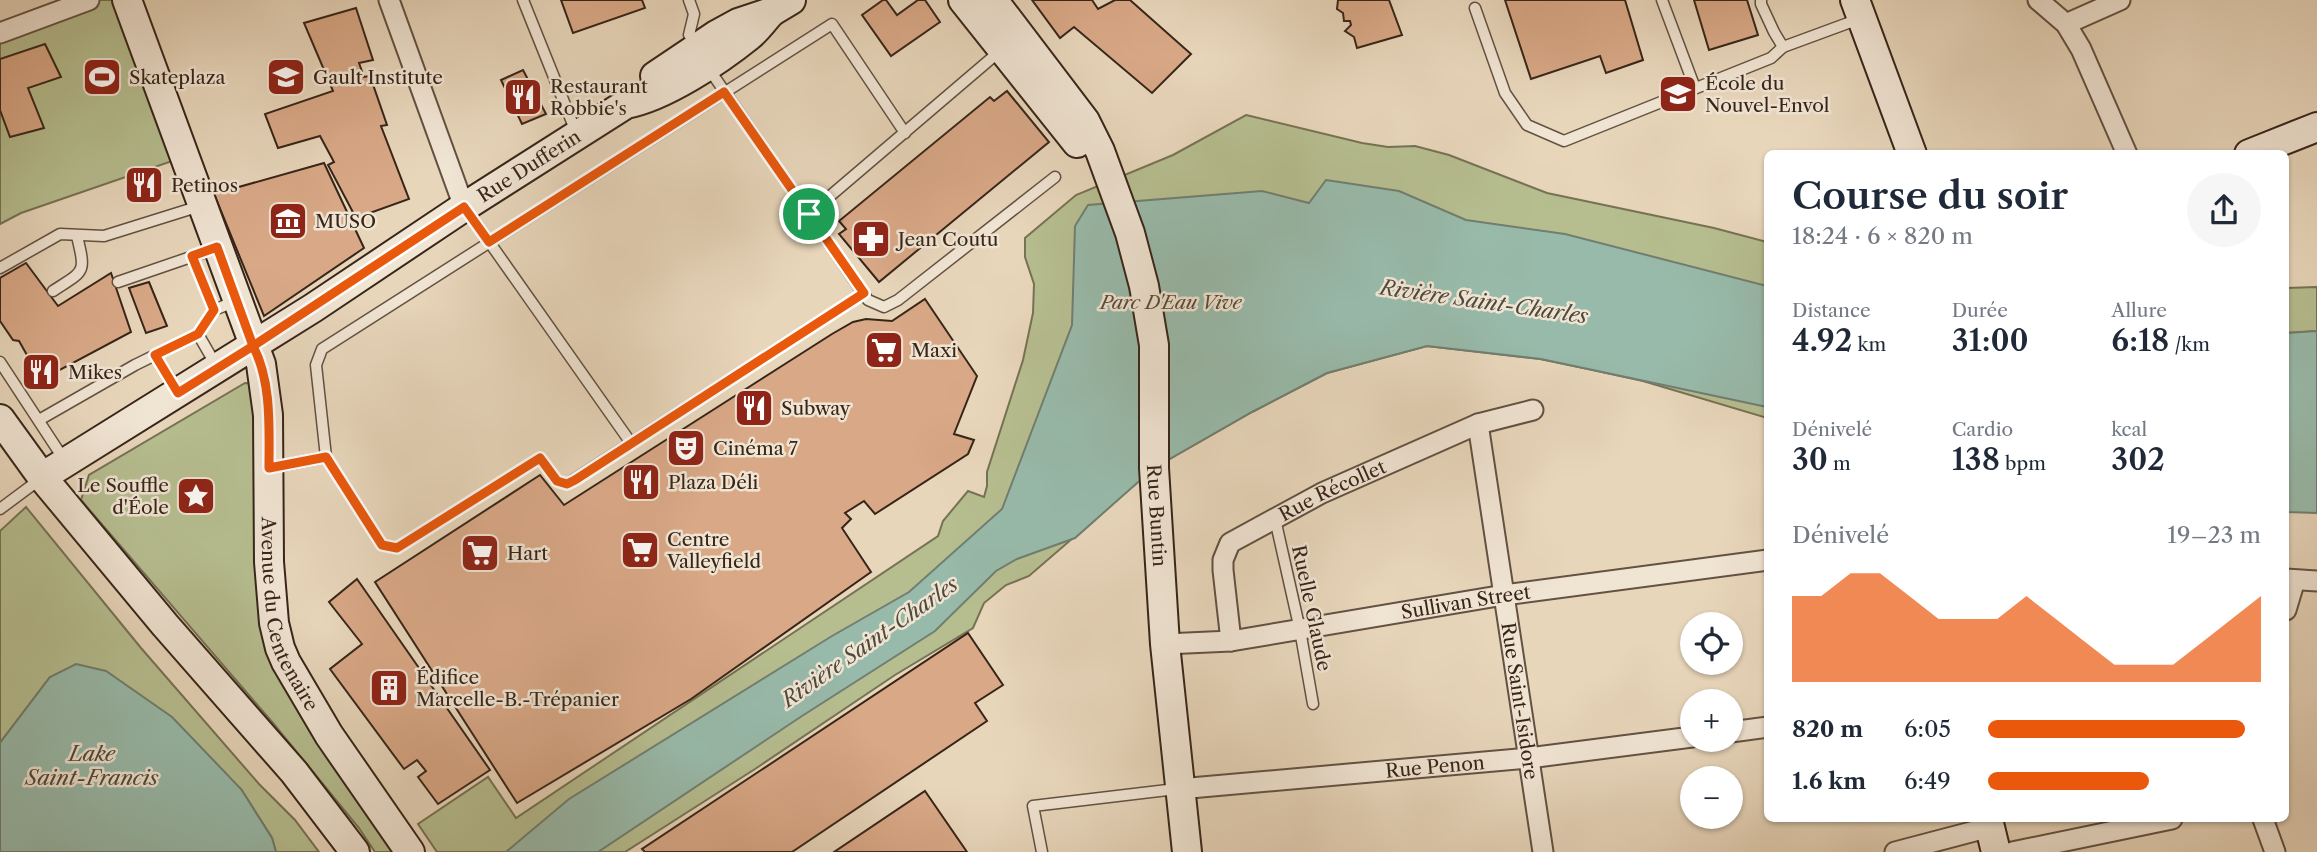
<!DOCTYPE html>
<html lang="fr">
<meta charset="utf-8">
<style>
body{margin:0;font-family:"Libre Caslon Text",serif;background:#f6f6f7;color:#1f2937;height:100vh;display:flex;flex-direction:column;font-size:26px;white-space:nowrap}
*{box-sizing:border-box;margin:0}
p{font-size:23px;color:#747a83}
.icon{flex:none;width:38px;height:38px;fill:none;stroke:currentColor;stroke-width:2;stroke-linecap:round;stroke-linejoin:round}
.map{position:relative;flex:1;overflow:hidden}
.panel{position:absolute;left:1764px;top:150px;width:525px;height:672px;display:flex;flex-direction:column;background:#fff;border-radius:10px;box-shadow:0 2px 5px #0004}
.panel>*{flex:none}
.buttons{position:absolute;left:1680px;top:612px;display:grid;gap:14px}
.buttons a{display:grid;place-items:center;width:63px;height:63px;border-radius:50%;background:#fff;box-shadow:0 2px 5px #0004;font-size:35px}
.pin{position:absolute;display:grid;place-items:center;width:60px;height:60px;color:#fff;margin:-30px;border:4px solid #fff;border-radius:50%;box-shadow:0 2px 7px #0007}
.round{display:grid;place-items:center;flex:none;width:74px;height:74px;border-radius:37px;background:#f6f6f7}
.headline{display:flex;align-items:center;justify-content:space-between;height:119px;padding:0 28px}
h1{font-size:38px;font-weight:600;line-height:52px}
.stats{display:grid;grid-template-columns:repeat(3,1fr);gap:10px;height:119px;padding:7px 28px}
.stats div{display:grid;align-content:center}
.stats b{font-size:30px;font-weight:600}
.stats small{font-size:19px;font-weight:400}
.stats p{font-size:19px}
.chart{height:196px;padding:14px 28px}
.chart p{display:flex;justify-content:space-between}
.chart svg{width:100%;height:126px;margin-top:7px;fill:#ea580c;opacity:.7}
ul{padding:0 28px;list-style:none;font-size:23px}
li{display:grid;grid-template-columns:112px 84px 1fr;align-items:center;height:52px}
li i{height:18px;border-radius:9px;background:#ea580c}
.map>svg:first-child{display:block}
.green{fill:#b6be90;stroke:#767254;stroke-width:2}
.water{fill:#98baaa;stroke:#717e70;stroke-width:2}
.building{fill:#d9a887;stroke:#372519;stroke-width:2}
.lines{fill:none;stroke-linecap:round;stroke-linejoin:round}
.lane-casing{stroke:#635142;stroke-width:13}
.street-casing{stroke:#635142;stroke-width:23}
.secondary-casing{stroke:#372519;stroke-width:32}
.lane{stroke:#f0e4d3;stroke-width:10}
.street{stroke:#f0e4d3;stroke-width:19}
.secondary{stroke:#f0e4d3;stroke-width:28}
.route-casing{stroke:#fff;stroke-width:14}
.route{stroke:#ea580c;stroke-width:9}
.labels{text-anchor:middle;stroke-width:5;stroke-linejoin:round;paint-order:stroke}
.poi-label{font-size:19px;fill:#372519;stroke:#f0e4d3;text-anchor:start}
.street-label{font-size:19px;fill:#372519;stroke:#f0e4d3}
.park-label{font-size:19px;font-style:italic;fill:#574b37;stroke:#f0e4d3}
.water-label{font-size:21px;font-style:italic;fill:#4f4a3d;stroke:#f0e4d3}
</style>
<div class="map">
<svg width="2317" height="852" viewBox="0 0 2317 852">
<rect width="100%" height="100%" fill="#e8d6bb"/>
<filter id="stains"><feTurbulence type="fractalNoise" baseFrequency=".00286" numOctaves="4"/><feColorMatrix values="0 0 0 0 .2 0 0 0 0 .09 0 0 0 0 .02 0 0 0 .5 -.17"/></filter>
<radialGradient id="worn" r=".72"><stop offset=".6" stop-color="#630" stop-opacity="0"/><stop offset="1" stop-color="#630" stop-opacity=".3"/></radialGradient>
<g class="green">
<path d="M 89,0 L 127,0 L 184,157 L 21,213 L 0,224 L 0,33 Z"/>
<path d="M 1246,115 L 1362,143 L 1388,147 L 1415,146 L 1449,155 L 1547,193 L 1714,228 L 1767,242 L 1767,418 L 1643,381 L 1588,369 L 1540,359 L 1427,346 L 1327,373 L 1252,412 L 1154,468 L 1029,576 L 1006,585 L 984,603 L 973,628 L 895,675 L 755,769 L 625,852 L 437,852 L 418,824 L 488,777 L 516,818 L 938,536 L 943,521 L 968,491 L 984,497 L 987,486 L 987,472 L 1023,360 L 1033,313 L 1034,284 L 1025,257 L 1025,238 L 1076,195 L 1173,155 Z"/>
<path d="M 2317,287 L 2317,331 L 2286,333 L 2286,288 Z"/>
<path d="M 245,383 L 255,384 L 267,612 L 400,852 L 375,852 L 359,828 L 273,723 L 81,500 L 89,475 Z"/>
<path d="M 26,507 L 141,648 L 259,784 L 295,820 L 319,852 L 276,852 L 272,838 L 241,789 L 50,677 L 0,743 L 0,531 Z"/>
</g>
<g class="water">
<path d="M 1326,180 L 1399,191 L 1466,220 L 1565,234 L 1767,286 L 1767,407 L 1541,359 L 1427,346 L 1327,373 L 1252,412 L 1154,468 L 1075,538 L 1017,559 L 996,571 L 935,631 L 802,716 L 598,852 L 506,852 L 569,799 L 832,636 L 909,592 L 1002,509 L 1072,325 L 1075,226 L 1088,205 L 1262,191 L 1309,203 Z"/>
<path d="M 2317,331 L 2317,513 L 2286,512 L 2286,333 Z"/>
<path d="M 76,664 L 106,671 L 172,717 L 241,789 L 272,838 L 276,852 L 0,852 L 0,743 L 50,677 Z"/>
</g>
<g class="building">
<path d="M 561,0 L 642,0 L 645,8 L 573,33 Z"/>
<path d="M 883,0 L 886,0 L 897,15 L 918,0 L 925,0 L 940,22 L 891,56 L 862,15 Z"/>
<path d="M 1032,0 L 1092,0 L 1098,9 L 1115,0 L 1130,0 L 1191,54 L 1152,93 L 1074,27 L 1060,38 Z"/>
<path d="M 1338,0 L 1389,0 L 1402,35 L 1357,48 L 1354,37 L 1345,31 L 1351,25 L 1350,21 L 1344,21 L 1343,13 L 1337,9 Z"/>
<path d="M 1505,0 L 1625,0 L 1643,60 L 1606,73 L 1600,56 L 1531,79 Z"/>
<path d="M 1694,0 L 1747,0 L 1758,35 L 1709,50 Z"/>
<path d="M 356,8 L 373,60 L 359,63 L 364,77 L 370,76 L 387,125 L 381,126 L 409,199 L 356,218 L 328,165 L 334,162 L 320,136 L 278,148 L 265,114 L 333,91 L 304,23 Z"/>
<path d="M 45,44 L 61,77 L 28,88 L 44,128 L 10,137 L 0,110 L 0,59 Z"/>
<path d="M 523,70 L 546,114 L 522,124 L 501,80 Z"/>
<path d="M 1007,91 L 1049,142 L 879,282 L 839,234 L 846,229 L 839,221 L 990,97 L 994,101 Z"/>
<path d="M 324,163 L 364,248 L 264,316 L 214,194 Z"/>
<path d="M 26,263 L 58,306 L 111,273 L 131,332 L 41,380 L 19,341 L 13,340 L 0,321 L 0,278 Z"/>
<path d="M 149,282 L 167,326 L 146,333 L 129,288 Z"/>
<path d="M 925,299 L 977,376 L 954,434 L 974,440 L 968,454 L 875,514 L 864,501 L 845,513 L 851,519 L 842,528 L 871,572 L 691,699 L 517,803 L 375,582 L 540,475 L 564,505 L 832,334 L 853,322 L 866,319 L 892,321 Z"/>
<path d="M 357,579 L 490,770 L 438,804 L 418,777 L 426,771 L 417,760 L 404,769 L 330,669 L 362,644 L 329,602 Z"/>
<path d="M 968,633 L 1003,685 L 975,703 L 987,721 L 792,852 L 645,852 L 642,849 Z"/>
<path d="M 925,791 L 967,852 L 834,852 Z"/>
</g>
<g class="lines">
<g class="lane-casing">
<g id="lane">
<path d="M 523,0 L 576,132"/>
<path d="M 689,0 L 694,14 L 689,35"/>
<path d="M 1662,0 L 1695,88"/>
<path d="M 1761,0 L 1761,4 L 1774,32 L 1783,47 L 1859,19"/>
<path d="M 1475,8 L 1505,93 L 1527,125 L 1564,141 L 1771,58 L 1783,47"/>
<path d="M 709,69 L 868,300 L 884,307 L 898,300 L 1055,177"/>
<path d="M 466,209 L 631,443"/>
<path d="M 809,214 L 1000,51"/>
<path d="M 192,256 L 214,310"/>
<path d="M 0,268 L 60,234 L 104,236 L 200,206"/>
<path d="M 118,282 L 217,248"/>
<path d="M 53,291 C 85,270 86,274 77,236"/>
<path d="M 198,334 L 217,367"/>
<path d="M 155,355 L 177,390"/>
<path d="M 0,362 L 65,461"/>
<path d="M 39,420 L 135,365 L 198,334 L 214,310 L 236,301"/>
<path d="M 326,457 L 382,545 L 397,548 L 540,458 L 557,481 L 567,484 L 575,479 L 864,293"/>
<path d="M 270,468 L 326,457 L 316,365 L 322,349 L 832,24 L 905,133"/>
<path d="M 0,509 L 39,480"/>
<path d="M 1275,519 L 1300,630 L 1313,704"/>
<path d="M 1042,852 L 1033,806 L 1176,789"/>
</g>
</g>
<g class="street-casing">
<g id="street">
<path d="M 389,0 L 464,207"/>
<path d="M 2038,0 L 2066,24 L 2081,49 L 2127,154"/>
<path d="M 2066,24 L 2120,0"/>
<path d="M 0,33 L 89,0"/>
<path id="s1" d="M 1478,424 L 1543,852"/>
<path d="M 2286,579 L 2317,581"/>
<path d="M 2286,610 L 2295,580"/>
<path id="s2" d="M 1231,641 L 1223,570 L 1223,560 L 1230,543 L 1322,493 L 1478,424 L 1533,410"/>
<path id="s3" d="M 1165,644 L 1231,641 L 1504,595 L 1768,560"/>
<path d="M 1731,732 L 1768,727"/>
<path id="s4" d="M 1179,789 L 1529,758 L 1692,737"/>
<path d="M 2263,819 L 2275,852"/>
<path d="M 1895,852 L 1990,827"/>
<path d="M 2012,852 L 2172,819"/>
</g>
</g>
<g class="secondary-casing">
<g id="secondary">
<path id="s5" d="M 127,0 L 261,364 L 268,415 L 269,562 L 274,623 L 280,648 L 286,662 L 329,735 L 410,852"/>
<path d="M 963,0 L 1077,143"/>
<path id="s6" d="M 993,0 L 1085,121 L 1100,151 L 1130,233 L 1144,286 L 1154,345 L 1154,468 L 1165,644 L 1187,852"/>
<path d="M 1855,0 L 1912,154"/>
<path d="M 655,76 L 716,35 L 738,23 L 771,12 L 791,0"/>
<path d="M 2249,154 L 2317,127"/>
<path d="M 0,419 L 42,477 L 165,625 L 294,772 L 355,852"/>
<path id="s7" d="M 42,477 L 313,308 L 464,207 L 626,104 C 664,97 718,61 749,36 C 757,30 764,20 771,12"/>
<path d="M 1988,819 L 1996,852"/>
</g>
</g>
<use href="#lane" class="lane"/>
<use href="#street" class="street"/>
<use href="#secondary" class="secondary"/>
</g>
<g class="lines">
<g class="route-casing">
<path id="route" d="M 809,214 L 724,92 L 489,242 L 464,207 L 253,346 L 217,247 L 192,256 L 214,310 L 198,334 L 155,355 L 178,393 L 253,346 C 272,382 269,429 269,468 L 326,457 L 382,545 L 397,548 L 540,458 L 557,481 L 567,484 L 575,480 L 864,293 L 809,214"/>
</g>
<use href="#route" class="route"/>
</g>
<defs>
<g id="stadium-square" transform="scale(2.0125)"><rect x="-9" y="-9" width="18" height="18" rx="4" fill="#8f2418" stroke="#f0e4d3"/><path d="M0-5a6.5 5 0 1 0 0 10a6.5 5 0 1 0 0-10ZM-3.5-1.8h7v3.6h-7Z" fill="#fff"/></g>
<g id="school-square" transform="scale(2.0125)"><rect x="-9" y="-9" width="18" height="18" rx="4" fill="#8f2418" stroke="#f0e4d3"/><path d="M0-5L7-2L0 1L-7-2ZM-4 1L0 2.5L4 1V4Q0 6-4 4Z" fill="#fff"/></g>
<g id="university-square" transform="scale(2.0125)"><rect x="-9" y="-9" width="18" height="18" rx="4" fill="#8f2418" stroke="#f0e4d3"/><path d="M0-5L7-2L0 1L-7-2ZM-4 1L0 2.5L4 1V4Q0 6-4 4Z" fill="#fff"/></g>
<g id="restaurant-square" transform="scale(2.0125)"><rect x="-9" y="-9" width="18" height="18" rx="4" fill="#8f2418" stroke="#f0e4d3"/><path d="M-5-6h1v4h1v-4h1v4h1v-4h1v5L-1.5 .5V6h-2V.5L-5-1ZM5-6V6H3V1.5H1.5Q1.5-4 5-6Z" fill="#fff"/></g>
<g id="museum-square" transform="scale(2.0125)"><rect x="-9" y="-9" width="18" height="18" rx="4" fill="#8f2418" stroke="#f0e4d3"/><path d="M0-6L6-3V-2H-6V-3ZM-5-1h2V3h-2ZM-1-1h2V3h-2ZM3-1h2V3H3ZM-6 4H6V6H-6Z" fill="#fff"/></g>
<g id="pharmacy-square" transform="scale(2.0125)"><rect x="-9" y="-9" width="18" height="18" rx="4" fill="#8f2418" stroke="#f0e4d3"/><path d="M-2-6h4v4h4v4h-4v4h-4v-4h-4v-4h4Z" fill="#fff"/></g>
<g id="supermarket-square" transform="scale(2.0125)"><rect x="-9" y="-9" width="18" height="18" rx="4" fill="#8f2418" stroke="#f0e4d3"/><path d="M-6-5.5h2.5l.6 2H6L4.5 2H-2.5L-4.4-4H-6ZM-1.5 3.2a1.3 1.3 0 1 0 .1 0ZM3 3.2a1.3 1.3 0 1 0 .1 0Z" fill="#fff"/></g>
<g id="theatre-square" transform="scale(2.0125)"><rect x="-9" y="-9" width="18" height="18" rx="4" fill="#8f2418" stroke="#f0e4d3"/><path d="M-5-5.5Q0-4 5-5.5V0Q5 5 0 6Q-5 5-5 0ZM-3.3-2.5H-1v1.5H-3.3ZM1-2.5H3.3v1.5H1ZM-2.8 1Q0 5.5 2.8 1Z" fill="#fff"/></g>
<g id="sight-square" transform="scale(2.0125)"><rect x="-9" y="-9" width="18" height="18" rx="4" fill="#8f2418" stroke="#f0e4d3"/><path d="M0-6L1.8-2.2L6-1.7L2.9 1.2L3.7 5.4L0 3.3L-3.7 5.4L-2.9 1.2L-6-1.7L-1.8-2.2Z" fill="#fff"/></g>
<g id="building-square" transform="scale(2.0125)"><rect x="-9" y="-9" width="18" height="18" rx="4" fill="#8f2418" stroke="#f0e4d3"/><path d="M-4-6H4V6H1V3H-1V6H-4ZM-2.5-4.3h1.7v1.8h-1.7ZM.8-4.3h1.7v1.8H.8ZM-2.5-1h1.7V.8h-1.7ZM.8-1h1.7V.8H.8Z" fill="#fff"/></g>
</defs>
<g fill-rule="evenodd">
<use href="#stadium-square" x="102" y="77"/>
<use href="#school-square" x="286" y="77"/>
<use href="#university-square" x="1678" y="94"/>
<use href="#restaurant-square" x="523" y="97"/>
<use href="#restaurant-square" x="144" y="185"/>
<use href="#museum-square" x="288" y="221"/>
<use href="#pharmacy-square" x="871" y="239"/>
<use href="#supermarket-square" x="884" y="350"/>
<use href="#restaurant-square" x="41" y="372"/>
<use href="#restaurant-square" x="754" y="408"/>
<use href="#theatre-square" x="686" y="448"/>
<use href="#restaurant-square" x="641" y="482"/>
<use href="#sight-square" x="196" y="496"/>
<use href="#supermarket-square" x="640" y="550"/>
<use href="#supermarket-square" x="480" y="553"/>
<use href="#building-square" x="389" y="688"/>
</g>
<g class="labels">
<g class="poi-label">
<text x="129" y="84">Skateplaza</text>
<text x="313" y="84">Gault Institute</text>
<text x="1705" y="90">École du<tspan x="1705" dy="22">Nouvel-Envol</tspan></text>
<text x="550" y="93">Restaurant<tspan x="550" dy="22">Robbie's</tspan></text>
<text x="171" y="192">Petinos</text>
<text x="315" y="228">MUSO</text>
<text x="898" y="246">Jean Coutu</text>
<text x="911" y="357">Maxi</text>
<text x="68" y="379">Mikes</text>
<text x="781" y="415">Subway</text>
<text x="713" y="455">Cinéma 7</text>
<text x="668" y="489">Plaza Déli</text>
<text x="169" y="492" text-anchor="end">Le Souffle<tspan x="169" dy="22">d'Éole</tspan></text>
<text x="667" y="546">Centre<tspan x="667" dy="22">Valleyfield</tspan></text>
<text x="507" y="560">Hart</text>
<text x="416" y="684">Édifice<tspan x="416" dy="22">Marcelle-B.-Trépanier</tspan></text>
</g>
<g class="street-label">
<text dy="7" stroke="none"><textPath href="#s7" startOffset="578">Rue Dufferin</textPath></text>
<text dy="7" stroke="none"><textPath href="#s2" startOffset="215">Rue Récollet</textPath></text>
<text dy="7" stroke="none"><textPath href="#s6" startOffset="558">Rue Buntin</textPath></text>
<text dy="7" stroke="none"><textPath href="#s3" startOffset="304">Sullivan Street</textPath></text>
<text transform="translate(1312 608) rotate(78)" y="7">Ruelle Glaude</text>
<text dy="7" stroke="none"><textPath href="#s5" startOffset="642">Avenue du Centenaire</textPath></text>
<text dy="7" stroke="none"><textPath href="#s1" startOffset="280">Rue Saint-Isidore</textPath></text>
<text dy="7" stroke="none"><textPath href="#s4" startOffset="257">Rue Penon</textPath></text>
</g>
<g class="park-label">
<text x="1171" y="309">Parc D'Eau Vive</text>
</g>
<g class="water-label">
<text transform="translate(1484 302) rotate(8)" y="7">Rivière Saint-Charles</text>
<text transform="translate(870 642) rotate(-35)" y="7">Rivière Saint-Charles</text>
<text x="92" y="761">Lake<tspan x="92" dy="24">Saint-Francis</tspan></text>
</g>
</g>
<rect width="100%" height="100%" filter="url(#stains)"/>
<rect width="100%" height="100%" fill="url(#worn)"/>
</svg>
<div class="buttons">
<a><svg class="icon" aria-label="locate" viewBox="0 0 24 24"><circle cx="12" cy="12" r="6"/><path d="M12 2v4M12 18v4M2 12h4M18 12h4"/></svg></a>
<a>+</a>
<a>−</a>
</div>
<div class="pin" style="left:809px;top:214px;background:#1e9e55"><svg class="icon" aria-label="arrive" viewBox="0 0 24 24"><path d="M6 21V4h12l-3 4 3 4H6"/></svg></div>
<section class="panel">
<div class="headline"><div><h1>Course du soir</h1><p>18:24 · 6 × 820 m</p></div><a class="round"><svg class="icon" aria-label="share" viewBox="0 0 24 24"><path d="M12 15V3M7 8l5-5 5 5M5 13v7h14v-7"/></svg></a></div>
<div class="stats">
<div><p>Distance</p><b>4.92<small> km</small></b></div>
<div><p>Durée</p><b>31:00</b></div>
<div><p>Allure</p><b>6:18<small> /km</small></b></div>
</div>
<div class="stats">
<div><p>Dénivelé</p><b>30<small> m</small></b></div>
<div><p>Cardio</p><b>138<small> bpm</small></b></div>
<div><p>kcal</p><b>302</b></div>
</div>
<div class="chart"><p><span>Dénivelé</span>19–23 m</p>
<svg viewBox="0 0 160 44" preserveAspectRatio="none"><path d="M0 44V14L10 14L20 6L30 6L40 14L50 22L60 22L70 22L80 14L90 22L100 30L110 38L120 38L130 38L140 30L150 22L160 14V44z"/></svg>
</div>
<ul>
<li><b>820 m</b>6:05<i style="width:94%"></i></li>
<li><b>1.6 km</b>6:49<i style="width:59%"></i></li>
</ul>
</section>
</div>
